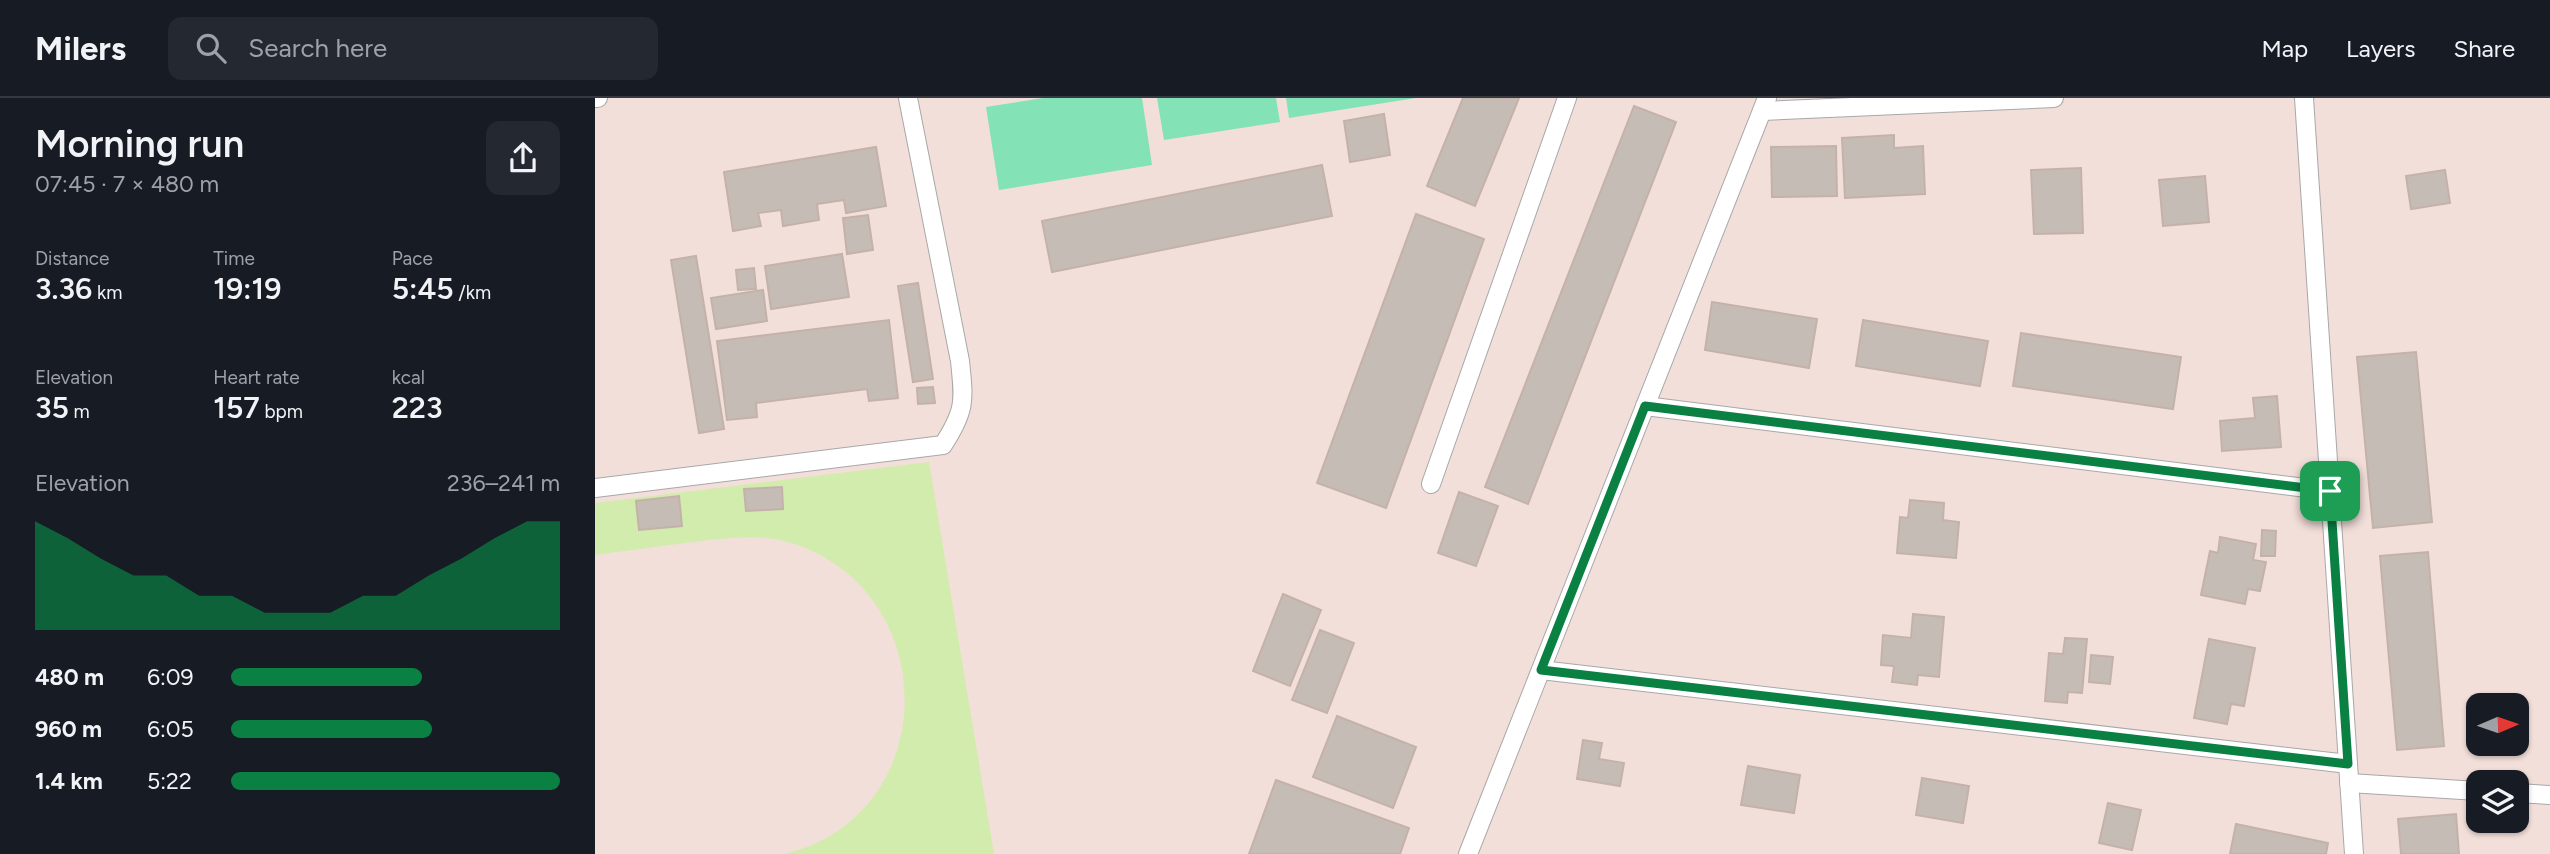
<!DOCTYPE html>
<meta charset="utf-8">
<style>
body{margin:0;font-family:Figtree,sans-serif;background:#242831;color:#f1f3f6;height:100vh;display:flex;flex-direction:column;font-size:26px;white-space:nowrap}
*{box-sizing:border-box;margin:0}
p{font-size:23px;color:#9ea1a6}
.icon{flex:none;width:38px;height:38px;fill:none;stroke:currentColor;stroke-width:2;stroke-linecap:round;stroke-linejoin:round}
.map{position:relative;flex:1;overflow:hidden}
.sheet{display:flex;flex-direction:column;background:#171b24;width:595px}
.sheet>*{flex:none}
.needle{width:46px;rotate:88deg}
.buttons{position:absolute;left:1871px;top:595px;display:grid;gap:14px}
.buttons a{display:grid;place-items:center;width:63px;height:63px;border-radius:14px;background:#171b24;box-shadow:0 2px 5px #0004;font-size:35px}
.pin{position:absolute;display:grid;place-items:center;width:60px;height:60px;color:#fff;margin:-30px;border-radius:14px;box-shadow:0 4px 10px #0006}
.round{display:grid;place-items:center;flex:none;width:74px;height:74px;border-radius:14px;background:#242831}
.headline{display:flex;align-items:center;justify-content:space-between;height:119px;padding:0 35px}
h1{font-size:38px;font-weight:600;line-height:52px}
.stats{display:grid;grid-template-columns:repeat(3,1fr);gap:10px;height:119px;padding:7px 35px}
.stats div{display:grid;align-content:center}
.stats b{font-size:30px;font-weight:600}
.stats small{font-size:19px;font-weight:400}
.stats p{font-size:19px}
.chart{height:196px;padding:14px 35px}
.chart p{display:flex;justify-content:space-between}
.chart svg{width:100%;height:126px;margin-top:7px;fill:#0b8043;opacity:.7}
ul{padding:0 35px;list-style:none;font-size:23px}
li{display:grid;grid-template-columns:112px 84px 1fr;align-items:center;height:52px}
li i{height:18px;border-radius:9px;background:#0b8043}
header{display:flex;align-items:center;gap:42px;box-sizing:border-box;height:98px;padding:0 35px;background:#171b24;border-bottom:2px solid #363941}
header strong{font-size:33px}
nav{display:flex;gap:38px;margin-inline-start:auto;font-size:24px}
.search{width:490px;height:63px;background:#242831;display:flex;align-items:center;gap:18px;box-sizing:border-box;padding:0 24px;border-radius:14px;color:#9ea1a6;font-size:26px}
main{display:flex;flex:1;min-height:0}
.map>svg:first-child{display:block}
.military{fill:#f3dfda;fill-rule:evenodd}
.grass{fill:#d1ecac}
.pitch{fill:#83e2b6}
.building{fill:#c6bcb6;stroke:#c4b2a9;stroke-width:2}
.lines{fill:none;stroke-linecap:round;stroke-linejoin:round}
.service-casing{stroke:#a8a8a8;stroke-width:20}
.service{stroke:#fff;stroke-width:18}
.route-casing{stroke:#fff;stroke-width:14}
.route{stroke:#0b8043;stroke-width:9}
</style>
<header>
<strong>Milers</strong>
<div class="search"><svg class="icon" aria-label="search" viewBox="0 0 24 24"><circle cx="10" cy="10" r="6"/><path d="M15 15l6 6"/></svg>Search here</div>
<nav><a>Map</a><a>Layers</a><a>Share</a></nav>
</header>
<main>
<section class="sheet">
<div class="headline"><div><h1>Morning run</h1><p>07:45 · 7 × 480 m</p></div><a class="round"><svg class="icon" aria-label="share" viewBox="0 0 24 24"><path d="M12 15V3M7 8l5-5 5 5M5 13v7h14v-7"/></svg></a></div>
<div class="stats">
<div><p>Distance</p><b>3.36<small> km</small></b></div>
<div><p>Time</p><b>19:19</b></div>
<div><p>Pace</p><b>5:45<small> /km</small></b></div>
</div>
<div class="stats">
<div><p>Elevation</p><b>35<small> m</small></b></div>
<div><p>Heart rate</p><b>157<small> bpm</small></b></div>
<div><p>kcal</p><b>223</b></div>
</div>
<div class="chart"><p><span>Elevation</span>236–241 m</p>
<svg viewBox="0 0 160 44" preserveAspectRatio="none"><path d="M0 44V6L10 12L20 19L30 25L40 25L50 32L60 32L70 38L80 38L90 38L100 32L110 32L120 25L130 19L140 12L150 6L160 6V44z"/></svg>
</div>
<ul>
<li><b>480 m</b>6:09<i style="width:58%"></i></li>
<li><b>960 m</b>6:05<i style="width:61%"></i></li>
<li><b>1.4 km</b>5:22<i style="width:100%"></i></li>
</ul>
</section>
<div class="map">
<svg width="1955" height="756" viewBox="0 0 1955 756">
<rect width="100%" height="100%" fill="#f1ede7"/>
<path class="military" d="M 0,0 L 1955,0 L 1955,756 L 0,756 ZM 1883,607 L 1922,607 L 1922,646 L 1883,646 ZM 1883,684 L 1922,684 L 1922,723 L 1883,723 Z"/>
<path class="grass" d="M 334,364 L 399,756 L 189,756 C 345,720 351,498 200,446 C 164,434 127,441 90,445 C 60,449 30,453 0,457 L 0,405 Z"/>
<g class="pitch">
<path d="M 448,0 L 547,0 L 557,67 L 404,92 L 391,9 Z"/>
<path d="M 562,0 L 681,0 L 685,24 L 569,42 Z"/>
<path d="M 691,0 L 821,0 L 694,20 Z"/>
</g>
<g class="building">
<path d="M 868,0 L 924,0 L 880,108 L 832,88 Z"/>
<path d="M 1039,8 L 1081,24 L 933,406 L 890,389 Z"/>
<path d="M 789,16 L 795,57 L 755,64 L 749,23 Z"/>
<path d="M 1299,37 L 1299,50 L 1328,48 L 1330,96 L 1250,100 L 1247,40 Z"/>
<path d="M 1241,48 L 1242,98 L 1177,99 L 1176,49 Z"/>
<path d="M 281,49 L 291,108 L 251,115 L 249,102 L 222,106 L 224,122 L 188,128 L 186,112 L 163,115 L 166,128 L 138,133 L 129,74 Z"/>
<path d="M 727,67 L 737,118 L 457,174 L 447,123 Z"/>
<path d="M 1486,70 L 1488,135 L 1439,136 L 1436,72 Z"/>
<path d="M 1850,72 L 1855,105 L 1816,111 L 1811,78 Z"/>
<path d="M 1610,78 L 1614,124 L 1568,128 L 1564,82 Z"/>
<path d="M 821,116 L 889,141 L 791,410 L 722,385 Z"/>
<path d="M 273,117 L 278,152 L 252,156 L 248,120 Z"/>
<path d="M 247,156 L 254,199 L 176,211 L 170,168 Z"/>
<path d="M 101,158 L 129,331 L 104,335 L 76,162 Z"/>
<path d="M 159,170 L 161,191 L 143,192 L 141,172 Z"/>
<path d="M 323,185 L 338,281 L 318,284 L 303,188 Z"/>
<path d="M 168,192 L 172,223 L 121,231 L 116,200 Z"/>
<path d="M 1117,204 L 1222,221 L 1214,270 L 1110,252 Z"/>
<path d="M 294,222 L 303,300 L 274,303 L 272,291 L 161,305 L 162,319 L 132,322 L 122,243 Z"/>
<path d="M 1268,222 L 1393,243 L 1385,288 L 1261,268 Z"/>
<path d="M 1426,235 L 1586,259 L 1578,311 L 1418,288 Z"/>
<path d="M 1821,254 L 1837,424 L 1778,430 L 1762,259 Z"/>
<path d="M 338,289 L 340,305 L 323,306 L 322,290 Z"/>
<path d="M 1682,298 L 1686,349 L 1627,353 L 1625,323 L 1660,320 L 1658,300 Z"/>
<path d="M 187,389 L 188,411 L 151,413 L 149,391 Z"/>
<path d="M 864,394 L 903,408 L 881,468 L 843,455 Z"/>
<path d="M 84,398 L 87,428 L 44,432 L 41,403 Z"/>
<path d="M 1315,402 L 1349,405 L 1348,422 L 1364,424 L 1361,460 L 1302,455 L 1305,419 L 1313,420 Z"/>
<path d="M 1667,432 L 1681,433 L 1680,458 L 1666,458 Z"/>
<path d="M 1625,439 L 1661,446 L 1658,462 L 1671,464 L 1665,493 L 1653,491 L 1650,506 L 1606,497 L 1615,453 L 1623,455 Z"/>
<path d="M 1833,454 L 1849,648 L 1802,652 L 1785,458 Z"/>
<path d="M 688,496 L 726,512 L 695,588 L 658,573 Z"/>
<path d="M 1318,516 L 1349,519 L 1344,579 L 1323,577 L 1322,587 L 1297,584 L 1299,568 L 1286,567 L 1288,537 L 1316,540 Z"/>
<path d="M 725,532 L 759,545 L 732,615 L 697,602 Z"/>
<path d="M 1470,540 L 1492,541 L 1487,595 L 1473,594 L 1472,605 L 1450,603 L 1454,555 L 1468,556 Z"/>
<path d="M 1614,541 L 1660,550 L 1649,608 L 1636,606 L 1632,626 L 1599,620 Z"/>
<path d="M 1496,557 L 1518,559 L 1515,586 L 1494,584 Z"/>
<path d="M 742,618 L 821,649 L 798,710 L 718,679 Z"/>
<path d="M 988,642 L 1007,645 L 1004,661 L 1029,665 L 1025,688 L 982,681 Z"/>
<path d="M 1153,668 L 1205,677 L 1199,715 L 1146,707 Z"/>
<path d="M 1327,680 L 1374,688 L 1368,725 L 1321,717 Z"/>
<path d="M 681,682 L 814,730 L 805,756 L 654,756 Z"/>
<path d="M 1513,705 L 1546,712 L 1537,752 L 1504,745 Z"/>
<path d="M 1861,716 L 1864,756 L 1806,756 L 1803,721 Z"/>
<path d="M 1641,726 L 1733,745 L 1731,756 L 1635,756 Z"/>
</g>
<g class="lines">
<g class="service-casing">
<g id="service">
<path d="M 0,0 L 3,0"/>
<path d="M 1709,0 L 1759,756"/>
<path d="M 1167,13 L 1459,0"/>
<path d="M 1050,308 L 1735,393"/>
<path d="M 836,386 L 972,0"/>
<path d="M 0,390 L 348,347 C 371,312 369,302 365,263 L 313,0"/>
<path d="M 946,572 L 1753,666"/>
<path d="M 1754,685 L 1883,693"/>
<path d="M 1922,695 L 1955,697"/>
<path d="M 873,756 L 1172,0"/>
</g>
</g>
<use href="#service" class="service"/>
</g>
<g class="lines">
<g class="route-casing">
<path id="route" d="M 1050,308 L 1735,393 L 1753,666 L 946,572 Z"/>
</g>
<use href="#route" class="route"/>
</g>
</svg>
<div class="buttons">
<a><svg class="needle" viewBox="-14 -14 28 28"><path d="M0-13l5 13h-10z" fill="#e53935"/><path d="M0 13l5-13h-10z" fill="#9ea1a6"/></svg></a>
<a><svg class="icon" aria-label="layers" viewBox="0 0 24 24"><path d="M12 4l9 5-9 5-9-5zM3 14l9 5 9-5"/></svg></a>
</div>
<div class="pin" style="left:1735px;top:393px;background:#1e9e55"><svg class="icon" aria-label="arrive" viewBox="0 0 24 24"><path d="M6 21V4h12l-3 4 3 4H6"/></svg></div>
</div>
</main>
